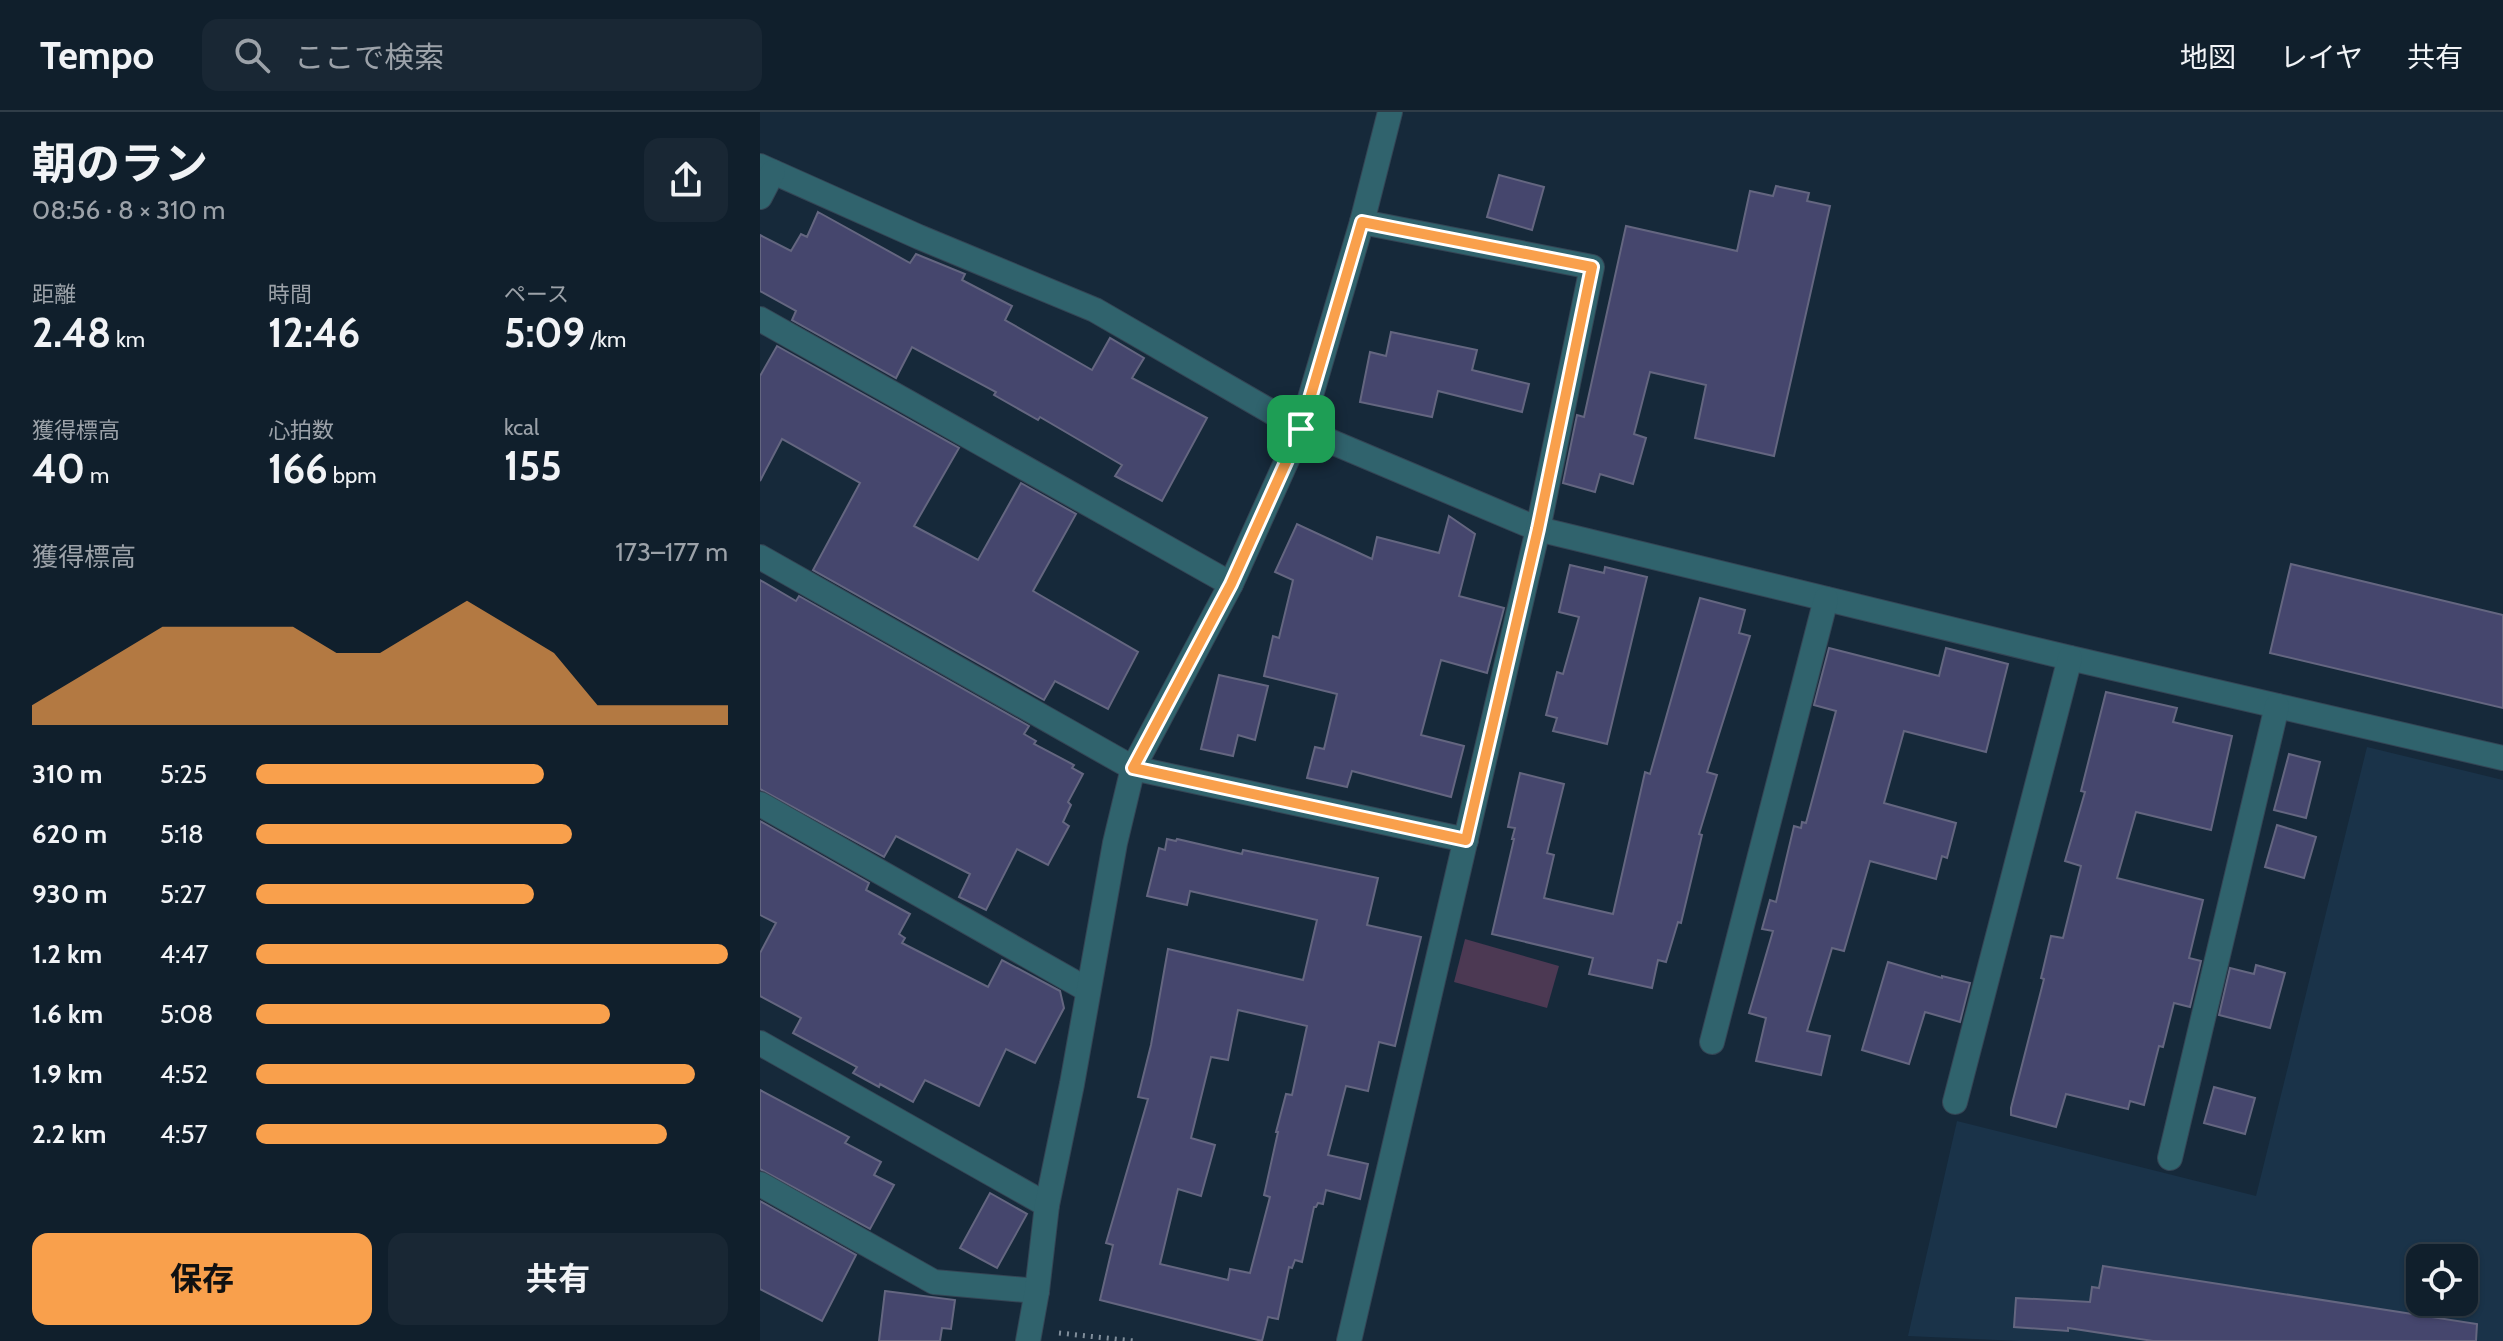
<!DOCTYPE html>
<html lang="ja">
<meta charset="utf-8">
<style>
body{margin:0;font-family:Cabin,"Noto Sans JP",sans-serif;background:#192734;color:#f1f3f6;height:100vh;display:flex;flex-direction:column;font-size:30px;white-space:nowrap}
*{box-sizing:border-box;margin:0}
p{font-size:26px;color:#9ca2a9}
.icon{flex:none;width:44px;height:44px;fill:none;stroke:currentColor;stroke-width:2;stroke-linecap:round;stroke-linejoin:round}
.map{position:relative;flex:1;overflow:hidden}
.panel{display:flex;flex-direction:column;background:#101f2c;width:760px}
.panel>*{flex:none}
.fabs{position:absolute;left:1646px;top:1132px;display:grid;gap:16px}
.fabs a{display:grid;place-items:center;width:72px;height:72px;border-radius:16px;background:#101f2c;box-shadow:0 2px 6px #0004,0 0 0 2px #303d48;font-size:40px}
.pin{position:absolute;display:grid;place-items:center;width:68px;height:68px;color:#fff;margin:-34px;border-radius:16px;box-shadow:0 4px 12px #0006}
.round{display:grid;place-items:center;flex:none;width:84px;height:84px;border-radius:16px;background:#192734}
.overview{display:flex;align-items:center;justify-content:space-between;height:136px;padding:0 32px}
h1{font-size:44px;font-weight:700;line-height:60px}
.metrics{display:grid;grid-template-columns:repeat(3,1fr);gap:12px;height:136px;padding:8px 32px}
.metrics div{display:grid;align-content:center}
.metrics b{font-size:40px;font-weight:700}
.metrics small{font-size:22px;font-weight:400}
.metrics p{font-size:22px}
.chart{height:224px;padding:16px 32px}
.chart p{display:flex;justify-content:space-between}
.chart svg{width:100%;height:144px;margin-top:8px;fill:#f9a04c;opacity:.7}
.button{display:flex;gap:16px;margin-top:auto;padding:16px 32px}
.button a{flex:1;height:92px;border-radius:16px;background:#f9a04c;color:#111;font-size:32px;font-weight:700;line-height:92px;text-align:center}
.button a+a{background:#192734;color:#f1f3f6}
ul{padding:0 32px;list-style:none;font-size:26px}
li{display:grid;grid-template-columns:128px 96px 1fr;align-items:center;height:60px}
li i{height:20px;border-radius:10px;background:#f9a04c}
header{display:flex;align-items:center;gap:48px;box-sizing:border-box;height:112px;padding:0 40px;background:#101f2c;border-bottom:2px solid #303d48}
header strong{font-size:38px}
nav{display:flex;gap:44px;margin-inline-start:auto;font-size:28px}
.search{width:560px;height:72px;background:#192734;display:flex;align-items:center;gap:20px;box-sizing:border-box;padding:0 28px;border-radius:16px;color:#9ca2a9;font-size:30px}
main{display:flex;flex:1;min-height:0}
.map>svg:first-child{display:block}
.built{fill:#1a3349;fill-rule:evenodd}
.green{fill:#4c3953}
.building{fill:#45466d;stroke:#646680;stroke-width:2;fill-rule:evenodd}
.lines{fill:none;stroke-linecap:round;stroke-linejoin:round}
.minor-casing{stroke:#344555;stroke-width:26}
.path{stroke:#808e9b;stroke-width:5;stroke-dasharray:2 6;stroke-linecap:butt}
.minor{stroke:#30636d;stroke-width:24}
.route-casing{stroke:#fff;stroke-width:16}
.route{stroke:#f9a04c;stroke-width:10}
</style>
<header>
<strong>Tempo</strong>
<div class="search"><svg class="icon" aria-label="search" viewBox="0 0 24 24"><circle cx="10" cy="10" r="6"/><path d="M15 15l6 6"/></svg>ここで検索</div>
<nav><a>地図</a><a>レイヤ</a><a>共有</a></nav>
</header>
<main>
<section class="panel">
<div class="overview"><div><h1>朝のラン</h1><p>08:56 · 8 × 310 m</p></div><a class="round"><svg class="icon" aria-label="share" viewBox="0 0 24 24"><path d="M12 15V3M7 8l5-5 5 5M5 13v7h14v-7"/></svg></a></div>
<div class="metrics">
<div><p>距離</p><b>2.48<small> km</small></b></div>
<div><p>時間</p><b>12:46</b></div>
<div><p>ペース</p><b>5:09<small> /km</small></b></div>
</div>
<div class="metrics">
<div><p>獲得標高</p><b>40<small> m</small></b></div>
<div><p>心拍数</p><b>166<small> bpm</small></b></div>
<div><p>kcal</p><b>155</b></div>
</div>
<div class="chart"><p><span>獲得標高</span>173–177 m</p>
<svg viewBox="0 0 160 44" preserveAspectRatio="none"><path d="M0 44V38L10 30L20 22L30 14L40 14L50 14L60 14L70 22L80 22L90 14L100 6L110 14L120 22L130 38L140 38L150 38L160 38V44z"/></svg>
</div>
<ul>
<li><b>310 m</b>5:25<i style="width:61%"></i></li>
<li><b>620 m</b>5:18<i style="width:67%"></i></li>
<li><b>930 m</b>5:27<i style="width:59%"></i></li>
<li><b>1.2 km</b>4:47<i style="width:100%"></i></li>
<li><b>1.6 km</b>5:08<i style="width:75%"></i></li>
<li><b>1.9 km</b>4:52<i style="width:93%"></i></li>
<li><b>2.2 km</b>4:57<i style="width:87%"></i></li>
</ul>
<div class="button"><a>保存</a><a>共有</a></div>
</section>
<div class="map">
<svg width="1743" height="1229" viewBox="0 0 1743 1229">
<rect width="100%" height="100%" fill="#16293a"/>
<path class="built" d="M 1607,635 L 1743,668 L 1743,1229 L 1259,1229 L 1148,1224 L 1197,1009 L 1496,1084 ZM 1660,1146 L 1704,1146 L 1704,1190 L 1660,1190 Z"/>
<path class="green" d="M 705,827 L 799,854 L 787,896 L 694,870 Z"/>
<g class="building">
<path d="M 739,63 L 784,75 L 772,118 L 727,105 Z"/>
<path d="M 1016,74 L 1049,81 L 1047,89 L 1070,94 L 1014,344 L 935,326 L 946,273 L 890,260 L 874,322 L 886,326 L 873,372 L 840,362 L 835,380 L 803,371 L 817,303 L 824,305 L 866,114 L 977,139 L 990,79 L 1013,84 Z"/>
<path d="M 58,100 L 150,151 L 156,142 L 205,162 L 202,168 L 252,194 L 245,208 L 332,258 L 350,226 L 384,246 L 372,266 L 447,306 L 402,389 L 355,364 L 362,353 L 280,305 L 278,308 L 234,283 L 236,280 L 152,235 L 136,266 L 32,208 L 36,199 L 0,179 L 0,123 L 31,139 L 41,122 L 47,125 Z"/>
<path d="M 631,220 L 717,238 L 712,258 L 769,272 L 762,300 L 678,279 L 672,305 L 600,290 L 610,240 L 626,244 Z"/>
<path d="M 17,234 L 199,336 L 154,414 L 218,448 L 261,371 L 316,402 L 273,479 L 378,540 L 348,597 L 295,569 L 284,588 L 53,458 L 100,371 L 22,327 L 0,369 L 0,264 Z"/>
<path d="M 689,404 L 715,422 L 699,484 L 744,496 L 727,561 L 681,548 L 661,623 L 704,634 L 691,685 L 592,659 L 587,675 L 547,666 L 555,635 L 564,637 L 577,582 L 504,564 L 513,524 L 519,526 L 533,468 L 515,460 L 537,412 L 612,447 L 617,425 L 679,441 Z"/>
<path d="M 1531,452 L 1743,503 L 1743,596 L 1510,541 Z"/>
<path d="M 810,453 L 844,461 L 845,455 L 887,465 L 847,632 L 793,619 L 797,606 L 786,603 L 797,560 L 803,562 L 819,505 L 799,500 Z"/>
<path d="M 0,468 L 36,489 L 39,484 L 269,614 L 264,622 L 276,629 L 274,632 L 314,653 L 312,656 L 323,662 L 308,690 L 311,693 L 303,710 L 309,714 L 288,753 L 257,737 L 226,798 L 199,785 L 210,762 L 136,724 L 124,745 L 0,677 Z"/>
<path d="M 940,486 L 985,498 L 979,521 L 990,524 L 947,660 L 957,663 L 939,722 L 942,723 L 921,811 L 918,810 L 906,850 L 898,848 L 892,876 L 829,862 L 833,846 L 732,822 L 754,727 L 752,727 L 755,716 L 748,715 L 760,661 L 804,672 L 787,741 L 794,743 L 784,786 L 853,802 L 885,660 L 890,662 Z"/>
<path d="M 1069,536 L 1179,564 L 1186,536 L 1248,552 L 1226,640 L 1144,619 L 1124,691 L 1196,711 L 1187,746 L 1182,744 L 1176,767 L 1110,749 L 1084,839 L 1072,836 L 1047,919 L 1070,924 L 1061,963 L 996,949 L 1006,906 L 989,901 L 1013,819 L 1002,817 L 1010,788 L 1016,790 L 1034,714 L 1041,716 L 1042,710 L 1046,711 L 1076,599 L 1054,593 Z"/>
<path d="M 459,563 L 508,574 L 495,628 L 478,623 L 473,644 L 441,637 Z"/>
<path d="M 1346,580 L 1417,596 L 1413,610 L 1472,624 L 1451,718 L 1376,700 L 1357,766 L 1443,788 L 1429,846 L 1441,849 L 1430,895 L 1414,891 L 1403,935 L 1399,934 L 1384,993 L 1370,989 L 1368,997 L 1306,982 L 1296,1015 L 1251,1003 L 1251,996 L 1284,867 L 1281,866 L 1291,824 L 1303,826 L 1321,754 L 1305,749 L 1325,680 L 1321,679 Z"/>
<path d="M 1529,642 L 1560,650 L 1546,706 L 1514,698 Z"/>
<path d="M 0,709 L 109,771 L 106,778 L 150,802 L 139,822 L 145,826 L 142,831 L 228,875 L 242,848 L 300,879 L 304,896 L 275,951 L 246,937 L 219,994 L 165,968 L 153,990 L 120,972 L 119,975 L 93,961 L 97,955 L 33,921 L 41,906 L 0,884 L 0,841 L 16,811 L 0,803 Z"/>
<path d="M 1517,713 L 1556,725 L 1544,766 L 1505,755 Z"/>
<path d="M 407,727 L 416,729 L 417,727 L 482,742 L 483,738 L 618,766 L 607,813 L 661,825 L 635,934 L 619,930 L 608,979 L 586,974 L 568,1043 L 608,1052 L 600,1087 L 566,1078 L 563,1092 L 558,1091 L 556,1095 L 554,1095 L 542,1150 L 535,1148 L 532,1156 L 529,1155 L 518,1207 L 508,1205 L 502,1229 L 340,1188 L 353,1133 L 346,1131 L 388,987 L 378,985 L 391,933 L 408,837 L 543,868 L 557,808 L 430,779 L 427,793 L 387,784 L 399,736 L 405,738 ZM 478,898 L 547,914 L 532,983 L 526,982 L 516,1020 L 518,1020 L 504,1083 L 510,1085 L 490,1161 L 470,1157 L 468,1168 L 400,1152 L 418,1077 L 441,1084 L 455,1033 L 431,1026 L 451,945 L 468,948 Z"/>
<path d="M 1128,850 L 1182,866 L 1182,864 L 1210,871 L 1200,910 L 1165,900 L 1149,952 L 1102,938 Z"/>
<path d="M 1496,853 L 1525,861 L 1510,916 L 1459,903 L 1470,856 L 1494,862 Z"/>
<path d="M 1454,975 L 1495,986 L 1485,1022 L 1444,1011 Z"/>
<path d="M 0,978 L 89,1025 L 85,1031 L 121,1050 L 114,1063 L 134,1073 L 110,1117 L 0,1057 Z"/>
<path d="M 230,1081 L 267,1102 L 237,1156 L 200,1136 Z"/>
<path d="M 0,1089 L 96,1143 L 62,1209 L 0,1177 Z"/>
<path d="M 1343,1154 L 1717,1212 L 1716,1229 L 1393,1229 L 1308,1216 L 1308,1219 L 1254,1215 L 1256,1186 L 1330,1190 L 1332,1175 L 1339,1176 Z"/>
<path d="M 125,1179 L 195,1188 L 191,1217 L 182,1216 L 180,1229 L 119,1229 Z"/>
</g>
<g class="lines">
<g class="minor-casing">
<g id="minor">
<path d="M 0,54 L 159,125 L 335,198 L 541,317 L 778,417 L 1310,546 L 1743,646"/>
<path d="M 0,85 L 13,60"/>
<path d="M 0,207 L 471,472"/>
<path d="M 0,445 L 373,656 L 706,728"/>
<path d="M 0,692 L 328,878"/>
<path d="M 952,930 L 1066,487"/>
<path d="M 0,931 L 287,1093"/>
<path d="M 1195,990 L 1310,546"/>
<path d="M 1410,1046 L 1517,594"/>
<path d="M 0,1072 L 174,1170 L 277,1179"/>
<path d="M 268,1229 L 277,1179 L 287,1093 L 312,972 L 355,731 L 373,656 L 471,472 L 541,317 L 602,110 L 630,0"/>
<path d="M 589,1229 L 778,417 L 832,155 L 602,110"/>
</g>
</g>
<path class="path" d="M 299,1221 L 374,1229"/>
<use href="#minor" class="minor"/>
</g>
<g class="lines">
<g class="route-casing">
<path id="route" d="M 602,110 L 832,155 L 778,417 L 706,728 L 373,656 L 471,472 L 541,317 Z"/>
</g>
<use href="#route" class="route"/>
</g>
</svg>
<div class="fabs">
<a><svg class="icon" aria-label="locate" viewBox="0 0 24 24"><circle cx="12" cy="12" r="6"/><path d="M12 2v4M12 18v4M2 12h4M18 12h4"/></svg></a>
</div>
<div class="pin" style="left:541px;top:317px;background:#1e9e55"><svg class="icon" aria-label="arrive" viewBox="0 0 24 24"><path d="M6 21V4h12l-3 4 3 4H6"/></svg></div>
</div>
</main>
